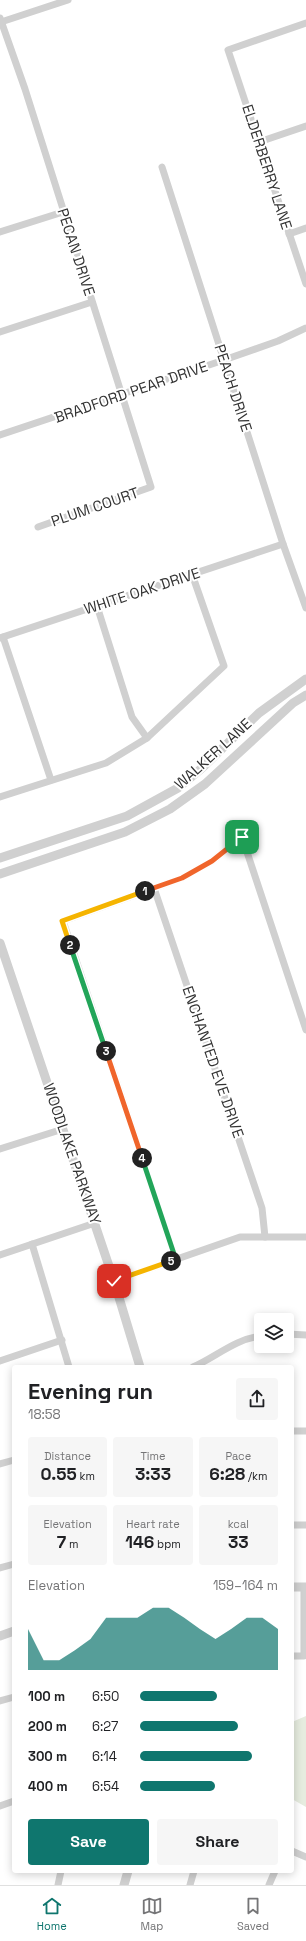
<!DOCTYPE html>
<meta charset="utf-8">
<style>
body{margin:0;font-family:"Space Grotesk",sans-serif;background:#f6f6f6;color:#202124;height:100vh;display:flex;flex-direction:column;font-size:15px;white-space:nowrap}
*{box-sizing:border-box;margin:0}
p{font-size:13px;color:#757577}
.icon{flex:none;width:22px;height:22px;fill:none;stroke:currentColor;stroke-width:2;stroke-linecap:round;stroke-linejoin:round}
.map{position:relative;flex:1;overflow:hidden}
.drawer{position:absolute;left:12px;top:1365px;width:282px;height:508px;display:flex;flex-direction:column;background:#fff;border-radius:4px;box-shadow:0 2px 10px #0003}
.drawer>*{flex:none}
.tools{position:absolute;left:254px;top:1313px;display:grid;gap:8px}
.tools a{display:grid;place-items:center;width:40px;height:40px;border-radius:4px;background:#fff;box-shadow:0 2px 10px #0003;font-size:20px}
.pin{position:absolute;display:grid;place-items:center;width:34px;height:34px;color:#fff;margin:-17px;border-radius:8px;box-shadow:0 2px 6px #0006}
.km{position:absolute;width:20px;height:20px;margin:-10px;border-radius:50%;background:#222;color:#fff;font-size:11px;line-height:20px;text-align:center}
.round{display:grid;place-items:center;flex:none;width:42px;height:42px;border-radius:4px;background:#f6f6f6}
.head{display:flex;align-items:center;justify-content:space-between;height:68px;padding:0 16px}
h1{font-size:22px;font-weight:800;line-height:30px}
.figures{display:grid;grid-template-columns:repeat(3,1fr);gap:6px;height:68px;padding:4px 16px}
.figures div{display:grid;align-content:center;border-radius:4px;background:#f6f6f6;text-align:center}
.figures b{font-size:17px;font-weight:800}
.figures small{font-size:11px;font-weight:400}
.figures p{font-size:11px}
.chart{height:112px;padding:8px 16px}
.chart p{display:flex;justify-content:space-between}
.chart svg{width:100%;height:72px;margin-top:4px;fill:#0f766e;opacity:.7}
.button{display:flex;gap:8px;margin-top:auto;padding:8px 16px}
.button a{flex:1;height:46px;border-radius:4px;background:#0f766e;color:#fff;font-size:16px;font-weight:800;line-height:46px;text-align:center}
.button a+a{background:#f6f6f6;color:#202124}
ul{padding:0 16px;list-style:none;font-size:13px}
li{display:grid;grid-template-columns:64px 48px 1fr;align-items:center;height:30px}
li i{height:10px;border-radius:5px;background:#0f766e}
.tab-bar{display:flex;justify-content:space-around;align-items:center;height:56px;border-top:1px solid #e0e0e0;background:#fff;font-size:11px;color:#757577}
.tab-bar a{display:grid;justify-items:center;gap:2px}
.tab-bar .current{color:#0f766e}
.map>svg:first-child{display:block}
.green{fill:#e6ecdf}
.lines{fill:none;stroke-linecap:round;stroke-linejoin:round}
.minor{stroke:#d0d0d0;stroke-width:7}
.tertiary{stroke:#d0d0d0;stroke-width:9}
.split-1-casing{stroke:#fff;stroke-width:8}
.split-2-casing{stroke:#fff;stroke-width:8}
.split-3-casing{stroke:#fff;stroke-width:8}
.split-4-casing{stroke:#fff;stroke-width:8}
.split-5-casing{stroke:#fff;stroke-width:8}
.split-6-casing{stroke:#fff;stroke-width:8}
.split-1{stroke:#f0652b;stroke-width:5}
.split-2{stroke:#f5b400;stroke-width:5}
.split-3{stroke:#22a559;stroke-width:5}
.split-4{stroke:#f0652b;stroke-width:5}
.split-5{stroke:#22a559;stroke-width:5}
.split-6{stroke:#f5b400;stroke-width:5}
.labels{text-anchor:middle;stroke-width:4;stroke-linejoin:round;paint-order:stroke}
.street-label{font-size:15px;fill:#333;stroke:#fff}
</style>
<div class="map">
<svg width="306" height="1885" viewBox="0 0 306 1885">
<rect width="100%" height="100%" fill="#fff"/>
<path class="green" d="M 306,1716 L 306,1807 L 292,1799 L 292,1722 Z"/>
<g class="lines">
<g class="minor">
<path d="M 0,18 L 25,89 L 151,487 L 38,527"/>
<path d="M 1,22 L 68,0"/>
<path d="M 306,23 L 228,50 L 306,284"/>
<path d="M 259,142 L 306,126"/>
<path d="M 162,167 L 283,544 L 306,608"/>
<path d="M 0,232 L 63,212"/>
<path d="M 289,234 L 306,228"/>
<path d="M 0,332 L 92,302"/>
<path d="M 0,435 L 224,360 L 278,341 L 306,328"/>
<path d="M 97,606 L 132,717 L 147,738"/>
<path d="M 3,637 L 51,780"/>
<path d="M 0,638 L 283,544"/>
<path d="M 0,797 L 106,763 L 147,738 L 224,666 L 192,574"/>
<path d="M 154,888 L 262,1208 L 265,1237"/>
<path d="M 0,1149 L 63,1129"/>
<path d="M 32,1244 L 69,1367"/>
<path d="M 0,1255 L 95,1223"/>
<path d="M 176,1260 L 63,921 L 182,878 L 212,861 L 242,837 L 306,1030"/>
<path d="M 114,1281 L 240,1237 L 306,1237"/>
<path d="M 287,1334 L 306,1335"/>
<path d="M 0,1361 L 62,1340"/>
<path d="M 193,1367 C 216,1357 235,1339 261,1336"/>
<path d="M 292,1431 L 306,1431"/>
<path d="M 0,1464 L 14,1460"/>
<path d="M 292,1525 L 306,1525"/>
<path d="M 0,1568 L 14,1564"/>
<path d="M 292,1656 L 304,1656 L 304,1587"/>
<path d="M 0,1701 L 14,1697"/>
<path d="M 0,1806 L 14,1801"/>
<path d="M 292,1851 L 306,1857"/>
<path d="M 58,1885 L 61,1871"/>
<path d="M 190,1885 L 194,1871"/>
<path d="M 269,1885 L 275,1871"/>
</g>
<g class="tertiary">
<path d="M 0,858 L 127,816 L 178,788 L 202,768 L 259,713 L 306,679"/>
<path d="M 0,874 L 125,832 L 170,809 L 205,784 L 293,703 L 306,695"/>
<path d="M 0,943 L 114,1281 L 140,1367"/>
<path d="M 292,1587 L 306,1587"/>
<path d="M 0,1636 L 14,1631"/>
<path d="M 124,1885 L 128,1871"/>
</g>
</g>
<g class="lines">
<g class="split-1-casing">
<path id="split-1" d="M 145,891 L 182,878 L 212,861 L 242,837"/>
</g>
<g class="split-2-casing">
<path id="split-2" d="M 70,945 L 62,921 L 145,891"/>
</g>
<g class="split-3-casing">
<path id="split-3" d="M 70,945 L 106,1051"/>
</g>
<g class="split-4-casing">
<path id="split-4" d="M 106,1051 L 142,1158"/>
</g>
<g class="split-5-casing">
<path id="split-5" d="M 142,1158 L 176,1260 L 171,1261"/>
</g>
<g class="split-6-casing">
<path id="split-6" d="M 114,1281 L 171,1261"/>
</g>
<use href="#split-1" class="split-1"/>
<use href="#split-2" class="split-2"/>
<use href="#split-3" class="split-3"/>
<use href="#split-4" class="split-4"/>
<use href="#split-5" class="split-5"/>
<use href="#split-6" class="split-6"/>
</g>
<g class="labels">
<g class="street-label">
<text transform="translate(267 167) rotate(72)" y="5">ELDERBERRY LANE</text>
<text transform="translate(76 252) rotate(72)" y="5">PECAN DRIVE</text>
<text transform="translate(233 388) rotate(72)" y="5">PEACH DRIVE</text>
<text transform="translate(131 392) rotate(-19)" y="5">BRADFORD PEAR DRIVE</text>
<text transform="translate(95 507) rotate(-19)" y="5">PLUM COURT</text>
<text transform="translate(142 591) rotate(-18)" y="5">WHITE OAK DRIVE</text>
<text transform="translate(213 754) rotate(-42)" y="5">WALKER LANE</text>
<text transform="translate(213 1062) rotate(71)" y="5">ENCHANTED EVE DRIVE</text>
<text transform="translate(72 1154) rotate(71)" y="5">WOODLAKE PARKWAY</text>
</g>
</g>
</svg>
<div class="tools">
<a><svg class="icon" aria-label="layers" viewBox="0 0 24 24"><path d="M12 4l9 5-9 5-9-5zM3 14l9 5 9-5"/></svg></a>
</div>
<div class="pin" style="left:242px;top:837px;background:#1e9e55"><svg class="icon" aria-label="arrive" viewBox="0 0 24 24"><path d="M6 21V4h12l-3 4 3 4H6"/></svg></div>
<div class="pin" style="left:114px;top:1281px;background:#d93025"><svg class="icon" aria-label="check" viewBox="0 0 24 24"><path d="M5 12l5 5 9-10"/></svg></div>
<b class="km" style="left:145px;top:891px">1</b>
<b class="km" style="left:70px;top:945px">2</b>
<b class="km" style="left:106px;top:1051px">3</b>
<b class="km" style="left:142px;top:1158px">4</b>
<b class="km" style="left:171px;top:1261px">5</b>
<section class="drawer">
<div class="head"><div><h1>Evening run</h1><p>18:58</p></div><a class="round"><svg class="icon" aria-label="share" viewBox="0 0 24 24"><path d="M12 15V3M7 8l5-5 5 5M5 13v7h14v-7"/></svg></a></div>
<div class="figures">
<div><p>Distance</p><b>0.55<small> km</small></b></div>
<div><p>Time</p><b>3:33</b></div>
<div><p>Pace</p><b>6:28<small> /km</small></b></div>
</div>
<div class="figures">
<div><p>Elevation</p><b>7<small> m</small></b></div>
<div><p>Heart rate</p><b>146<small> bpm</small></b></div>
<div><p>kcal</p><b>33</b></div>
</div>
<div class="chart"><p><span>Elevation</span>159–164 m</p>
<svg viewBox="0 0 160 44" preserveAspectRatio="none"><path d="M0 44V19L10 38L20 38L30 32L40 25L50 12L60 12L70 12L80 6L90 6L100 12L110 19L120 25L130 19L140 12L150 12L160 19V44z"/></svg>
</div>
<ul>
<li><b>100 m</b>6:50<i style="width:56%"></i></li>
<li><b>200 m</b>6:27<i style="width:71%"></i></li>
<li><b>300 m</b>6:14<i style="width:81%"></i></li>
<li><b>400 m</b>6:54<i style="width:54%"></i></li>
</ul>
<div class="button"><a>Save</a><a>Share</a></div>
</section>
</div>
<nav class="tab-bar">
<a class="current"><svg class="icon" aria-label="home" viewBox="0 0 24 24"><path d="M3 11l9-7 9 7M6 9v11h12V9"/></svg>Home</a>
<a><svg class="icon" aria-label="map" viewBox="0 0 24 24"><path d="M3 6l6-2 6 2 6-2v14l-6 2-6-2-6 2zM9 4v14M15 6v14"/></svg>Map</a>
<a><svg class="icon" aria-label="saved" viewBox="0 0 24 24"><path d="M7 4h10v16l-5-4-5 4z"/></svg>Saved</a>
</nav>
